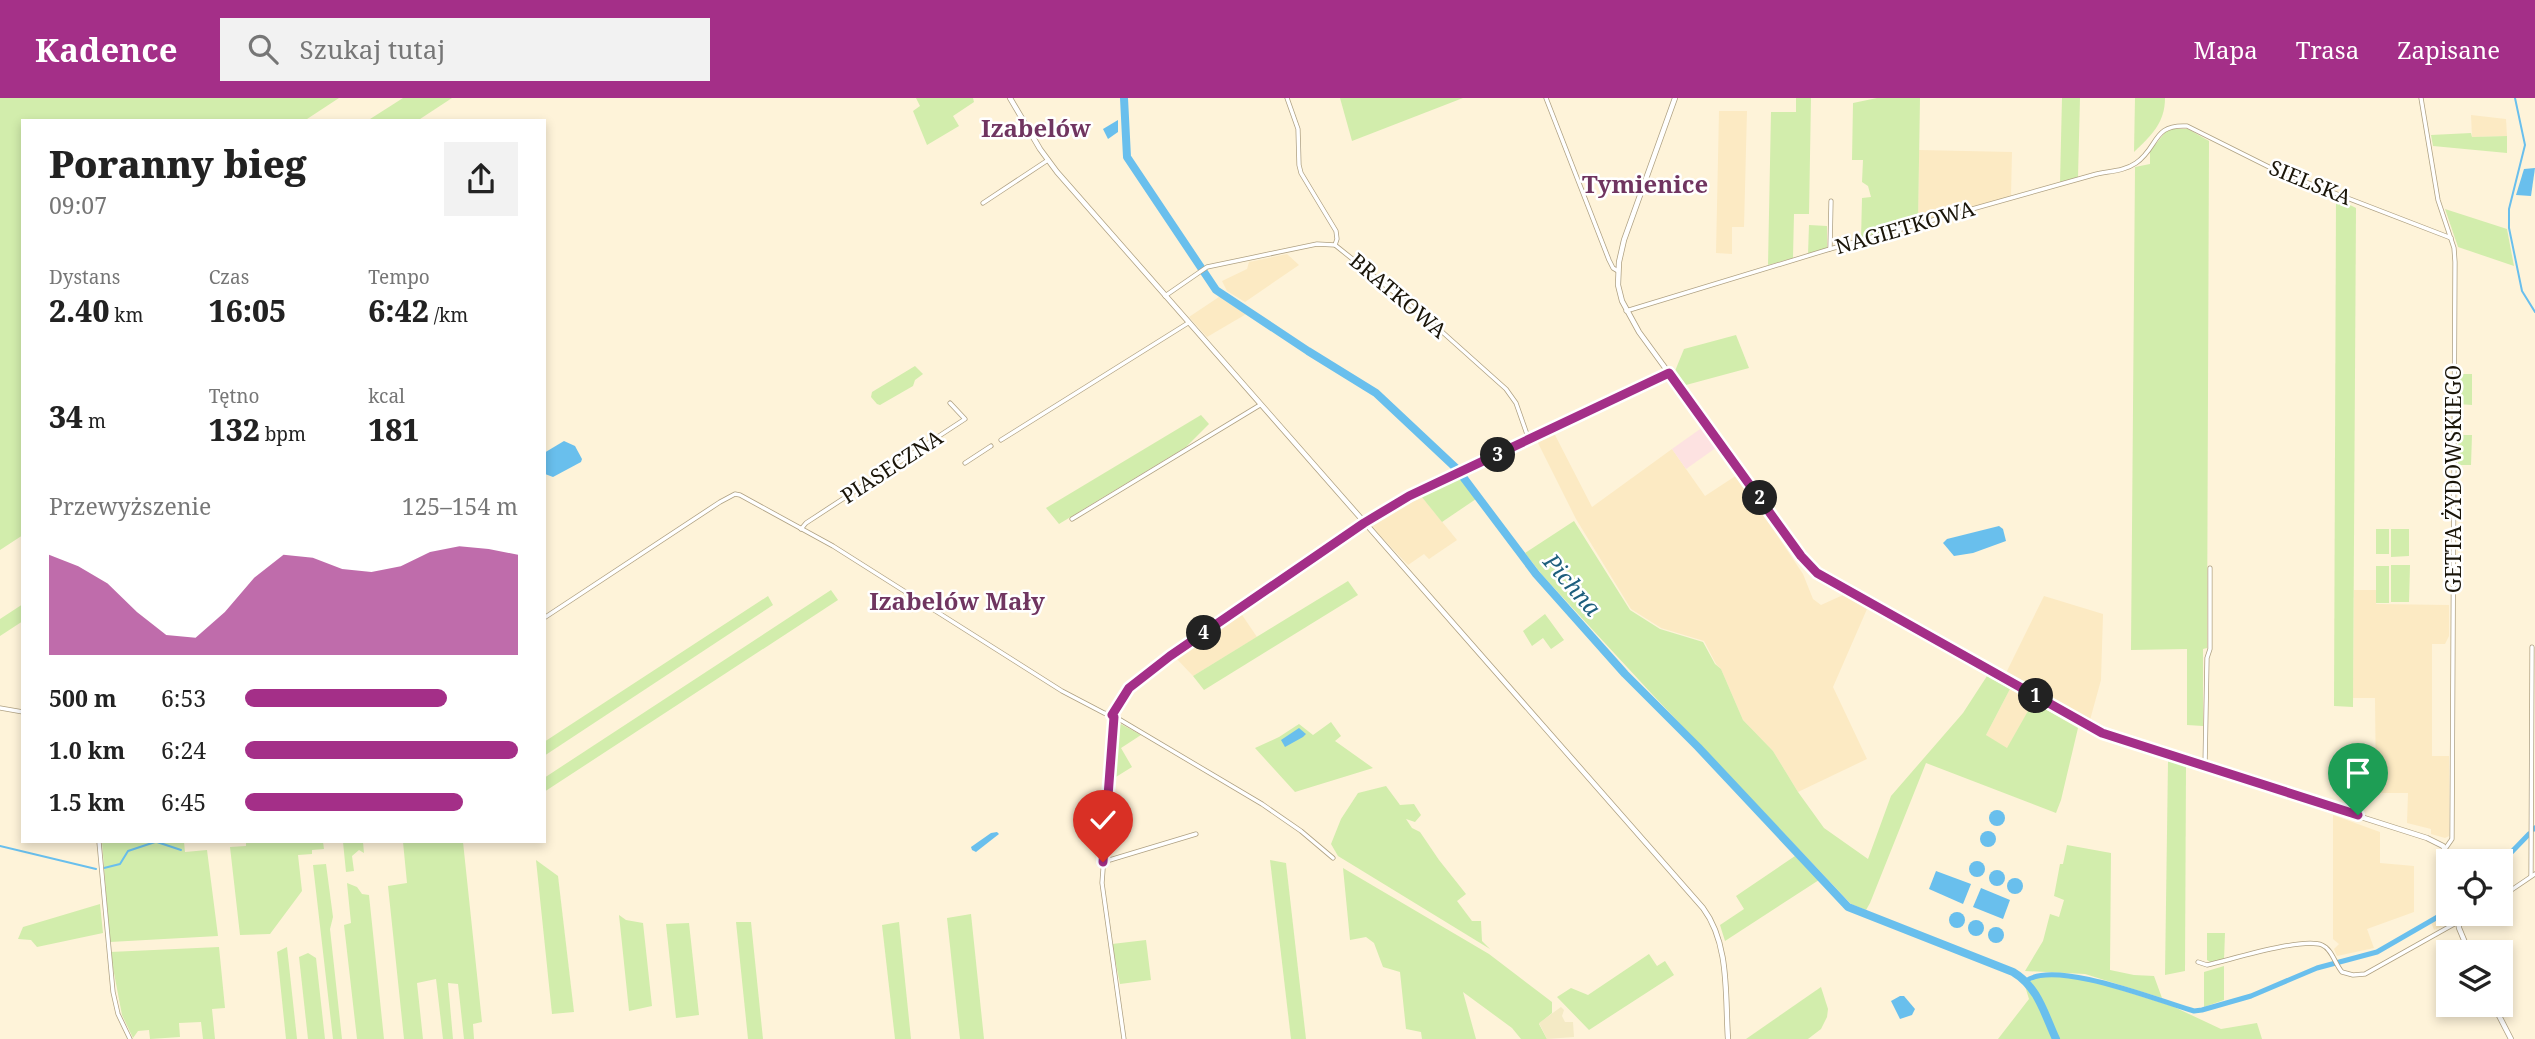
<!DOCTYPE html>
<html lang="pl">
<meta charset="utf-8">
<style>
body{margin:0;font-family:"Noto Serif",serif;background:#f2f2f2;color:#222;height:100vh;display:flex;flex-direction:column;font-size:26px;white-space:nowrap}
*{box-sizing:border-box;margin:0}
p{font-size:23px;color:#767676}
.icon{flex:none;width:38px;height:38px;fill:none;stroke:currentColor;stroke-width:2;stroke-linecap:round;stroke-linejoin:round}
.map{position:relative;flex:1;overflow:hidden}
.drawer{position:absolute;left:21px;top:21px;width:525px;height:724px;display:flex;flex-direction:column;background:#fff;border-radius:0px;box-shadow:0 4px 10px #0003}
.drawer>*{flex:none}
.controls{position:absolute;left:2436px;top:751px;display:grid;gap:14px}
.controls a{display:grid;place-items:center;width:77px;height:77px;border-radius:0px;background:#fff;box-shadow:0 4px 10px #0003;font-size:35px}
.pin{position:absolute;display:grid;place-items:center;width:60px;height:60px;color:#fff;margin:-72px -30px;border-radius:50% 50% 50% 0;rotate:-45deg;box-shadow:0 0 7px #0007}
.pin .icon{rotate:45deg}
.km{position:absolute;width:35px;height:35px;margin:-18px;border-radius:50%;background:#222;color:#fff;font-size:19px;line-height:35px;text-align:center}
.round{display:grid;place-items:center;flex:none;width:74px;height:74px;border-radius:0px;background:#f2f2f2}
.summary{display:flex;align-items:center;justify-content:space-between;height:119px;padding:0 28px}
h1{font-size:38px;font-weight:800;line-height:52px}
.stats{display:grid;grid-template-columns:repeat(3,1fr);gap:10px;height:119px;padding:7px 28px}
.stats div{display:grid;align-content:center}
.stats b{font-size:30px;font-weight:800}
.stats small{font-size:19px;font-weight:400}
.stats p{font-size:19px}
.chart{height:196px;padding:14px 28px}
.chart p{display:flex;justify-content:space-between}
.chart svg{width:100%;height:126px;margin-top:7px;fill:#a42f88;opacity:.7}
ul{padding:0 28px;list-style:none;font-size:23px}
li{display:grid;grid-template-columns:112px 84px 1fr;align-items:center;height:52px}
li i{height:18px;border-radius:9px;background:#a42f88}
header{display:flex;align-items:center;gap:42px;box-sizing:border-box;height:98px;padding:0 35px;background:#a42f88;color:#fff}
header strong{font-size:33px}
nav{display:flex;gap:38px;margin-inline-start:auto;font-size:24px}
.search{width:490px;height:63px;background:#f2f2f2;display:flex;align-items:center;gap:18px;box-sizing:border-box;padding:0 24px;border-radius:0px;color:#767676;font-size:26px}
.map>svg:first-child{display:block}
.built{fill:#fceac3}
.education{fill:#fde2e1}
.green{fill:#d2edac}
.sand{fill:#f4eac5}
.water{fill:#69bfed}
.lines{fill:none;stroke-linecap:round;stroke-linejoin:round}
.stream{stroke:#69bfed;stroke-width:2}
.canal{stroke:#69bfed;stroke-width:5}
.river{stroke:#69bfed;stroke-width:8}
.minor-casing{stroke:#afa183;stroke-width:5}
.tertiary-casing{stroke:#afa183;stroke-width:6}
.minor{stroke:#fff;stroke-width:3.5}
.tertiary{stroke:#fff;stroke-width:4.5}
.route-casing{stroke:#fff;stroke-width:14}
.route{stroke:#a42f88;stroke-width:9}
.labels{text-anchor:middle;stroke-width:5;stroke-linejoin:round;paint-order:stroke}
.street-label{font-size:21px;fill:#1a1509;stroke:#fff}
.water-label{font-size:23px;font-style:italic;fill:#1d5e7d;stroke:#fff}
.quarter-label{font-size:24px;font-weight:bold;fill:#703560;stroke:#fff}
</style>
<header>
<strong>Kadence</strong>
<div class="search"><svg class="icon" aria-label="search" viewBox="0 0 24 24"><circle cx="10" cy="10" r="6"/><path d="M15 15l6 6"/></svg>Szukaj tutaj</div>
<nav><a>Mapa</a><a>Trasa</a><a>Zapisane</a></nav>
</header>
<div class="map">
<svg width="2535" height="941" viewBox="0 0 2535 941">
<rect width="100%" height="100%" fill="#fef3d9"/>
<g class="built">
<path d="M 1719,13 L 1747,13 L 1744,129 L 1732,129 L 1732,156 L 1716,155 Z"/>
<path d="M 2471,17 L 2506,21 L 2507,38 L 2472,39 Z"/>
<path d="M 1919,52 L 2012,54 L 2011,98 L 1918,125 Z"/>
<path d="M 1287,156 L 1299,167 L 1245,204 L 1227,193 L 1222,183 L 1247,171 L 1249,164 Z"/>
<path d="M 1222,197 L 1248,215 L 1207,239 L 1189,219 Z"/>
<path d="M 1554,335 L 1592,409 L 1672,351 L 1705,398 L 1737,377 L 1803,476 L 1813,501 L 1821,507 L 1843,497 L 1867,511 L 1833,589 L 1867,661 L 1798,694 L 1773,653 L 1743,622 L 1721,571 L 1716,566 L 1704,543 L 1661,530 L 1631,511 L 1576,421 L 1537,343 Z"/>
<path d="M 1421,398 L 1457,442 L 1429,461 L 1424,456 L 1408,467 L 1371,428 L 1373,424 Z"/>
<path d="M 2354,492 L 2376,492 L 2376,506 L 2449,507 L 2449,538 L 2445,546 L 2432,546 L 2432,658 L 2449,658 L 2449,738 L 2445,740 L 2431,736 L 2431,731 L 2407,725 L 2408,695 L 2376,695 L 2375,600 L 2353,600 Z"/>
<path d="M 2044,498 L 2103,516 L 2101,582 L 2090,622 L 2006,575 Z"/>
<path d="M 1240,514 L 1257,539 L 1193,578 L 1176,560 Z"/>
<path d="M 2010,591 L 2033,604 L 2007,651 L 1986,637 Z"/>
<path d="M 2333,717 L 2380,734 L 2380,765 L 2414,768 L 2414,814 L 2367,831 L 2374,850 L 2337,858 L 2334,851 L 2339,846 L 2333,841 Z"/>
<path d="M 2448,815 L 2452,816 L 2451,824 L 2434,832 L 2431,824 Z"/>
</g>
<path class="education" d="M 1703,329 L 1717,349 L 1686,371 L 1672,351 Z"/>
<g class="green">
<path d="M 0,0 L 339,0 L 304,23 L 23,23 L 23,437 L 0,452 Z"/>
<path d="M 403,0 L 452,0 L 417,23 L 367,23 Z"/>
<path d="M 916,0 L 973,0 L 974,4 L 953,18 L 959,28 L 927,47 L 913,13 L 920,8 Z"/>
<path d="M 1340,0 L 1463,0 L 1352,43 Z"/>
<path d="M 1796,0 L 1811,0 L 1809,116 L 1794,116 L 1793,160 L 1768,167 L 1771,14 L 1796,14 Z"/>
<path d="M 1877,0 L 1920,0 L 1918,125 L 1861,141 L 1862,100 L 1871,99 L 1868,88 L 1862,84 L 1863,62 L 1852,62 L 1853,5 Z"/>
<path d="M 2062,0 L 2080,0 L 2078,79 L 2060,85 Z"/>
<path d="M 2135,0 L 2165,0 C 2165,24 2152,37 2134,54 Z"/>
<path d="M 2168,31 L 2188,31 L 2209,43 L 2207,550 L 2203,551 L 2203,628 L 2187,627 L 2187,551 L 2131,552 L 2135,69 L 2150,66 L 2150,53 Z"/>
<path d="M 2471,35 L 2472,39 L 2507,38 L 2507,55 L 2433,48 L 2431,37 Z"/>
<path d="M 2336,100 L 2356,110 L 2353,609 L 2334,608 Z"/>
<path d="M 2445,111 L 2507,131 L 2514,168 L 2458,149 Z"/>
<path d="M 1809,127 L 1827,128 L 1827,150 L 1808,156 Z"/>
<path d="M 1736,237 L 1749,270 L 1686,287 L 1675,273 L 1684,251 Z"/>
<path d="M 915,268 L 923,276 L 915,282 L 913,288 L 880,307 L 877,306 L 871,299 L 872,294 Z"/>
<path d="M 2458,276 L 2472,276 L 2472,307 L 2458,306 Z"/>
<path d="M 1201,317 L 1209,326 L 1186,349 L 1059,426 L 1046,410 Z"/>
<path d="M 2458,337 L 2472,337 L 2471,367 L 2458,367 Z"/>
<path d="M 1459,379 L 1476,401 L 1442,424 L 1421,398 Z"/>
<path d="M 1574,423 L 1630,512 L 1660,531 L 1703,544 L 1715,566 L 1721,571 L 1743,622 L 1773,653 L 1798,694 L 1824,730 L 1868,761 L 1891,698 L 1963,615 L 1987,578 L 2010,591 L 1986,637 L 2007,650 L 2033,604 L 2078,630 L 2061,702 L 2056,715 L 1926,665 L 1870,805 L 1866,812 L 1851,806 L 1651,595 L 1543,478 L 1525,455 Z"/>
<rect x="2376" y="431" width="13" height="25"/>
<path d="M 2391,431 L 2409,431 L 2409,458 L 2391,459 Z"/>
<path d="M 2391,467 L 2410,467 L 2409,504 L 2391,504 Z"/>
<rect x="2376" y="468" width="13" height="37"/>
<path d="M 1348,483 L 1358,497 L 1204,592 L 1193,578 Z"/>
<path d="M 831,492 L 838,502 L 544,694 L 544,680 Z"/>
<path d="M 768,498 L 773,507 L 544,658 L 544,644 Z"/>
<path d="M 23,506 L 23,523 L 0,538 L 0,521 Z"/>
<path d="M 1545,516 L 1564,542 L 1551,551 L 1543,540 L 1532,548 L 1523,533 Z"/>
<path d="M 1331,624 L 1341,638 L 1335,643 L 1373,670 L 1295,694 L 1255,650 L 1279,639 L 1299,626 L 1313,637 Z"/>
<path d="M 1121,626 L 1141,637 L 1121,650 L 1132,669 L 1111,682 L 1115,630 Z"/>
<path d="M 2168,663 L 2186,668 L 2185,873 L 2165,877 Z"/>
<path d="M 1386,688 L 1400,707 L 1414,706 L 1421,717 L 1415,724 L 1406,721 L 1412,730 L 1420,734 L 1439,762 L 1466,796 L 1457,803 L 1472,823 L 1481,823 L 1482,843 L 1490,851 L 1338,758 L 1331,746 L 1341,721 L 1358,695 Z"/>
<path d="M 102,744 L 184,744 L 185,754 L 207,752 L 218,838 L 110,844 Z"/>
<path d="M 246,744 L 323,744 L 324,751 L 312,752 L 312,756 L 298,757 L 302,793 L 270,836 L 240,837 L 230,749 L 246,748 Z"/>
<path d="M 343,744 L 363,744 L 364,755 L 359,752 L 352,758 L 354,773 L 346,774 Z"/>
<path d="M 403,744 L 463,744 L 482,924 L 473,926 L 474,941 L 464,941 L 458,886 L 448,885 L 453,941 L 443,941 L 436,881 L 417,885 L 423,941 L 404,941 L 388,788 L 407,785 Z"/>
<path d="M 2067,747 L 2111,755 L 2110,872 L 2134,877 L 2154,878 L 2162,900 L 2085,876 L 2025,873 L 2043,843 L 2050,816 L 2059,819 L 2064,802 L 2054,798 L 2060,766 L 2063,766 Z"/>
<path d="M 1795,758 L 1819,782 L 1725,843 L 1720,827 L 1744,811 L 1736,798 Z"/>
<path d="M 536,762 L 558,778 L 574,914 L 552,916 Z"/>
<path d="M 1270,762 L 1286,765 L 1306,941 L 1291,941 Z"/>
<path d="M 326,766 L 333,819 L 330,831 L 342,941 L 333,941 L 313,767 Z"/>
<path d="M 1343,770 L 1489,856 L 1552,904 L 1552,915 L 1539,926 L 1547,941 L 1521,941 L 1512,930 L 1463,894 L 1476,941 L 1422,941 L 1421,934 L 1406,931 L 1400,874 L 1383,869 L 1374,845 L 1366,839 L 1350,842 Z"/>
<path d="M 347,785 L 357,789 L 362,796 L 369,797 L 384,941 L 357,941 L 344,827 L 351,825 Z"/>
<path d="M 100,806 L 103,835 L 37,849 L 31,842 L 18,841 L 23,829 Z"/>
<path d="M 971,816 L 984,941 L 960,941 L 947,820 Z"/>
<path d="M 619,817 L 626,822 L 643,825 L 652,908 L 629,913 Z"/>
<path d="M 736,824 L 751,824 L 763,941 L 748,941 Z"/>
<path d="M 899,824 L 911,941 L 895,941 L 882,827 Z"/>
<path d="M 689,825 L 699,917 L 676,920 L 666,826 Z"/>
<path d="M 2207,835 L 2225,835 L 2224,862 L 2210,864 L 2207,862 Z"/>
<path d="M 1146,842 L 1151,882 L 1120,886 L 1112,846 Z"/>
<path d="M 219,849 L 225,910 L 212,911 L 215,941 L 203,941 L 201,924 L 179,925 L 180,939 L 150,941 L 149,932 L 138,933 L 133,940 L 122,917 L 110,854 Z"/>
<path d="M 287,849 L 297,941 L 286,941 L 277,854 Z"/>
<path d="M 308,855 L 316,860 L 325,941 L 308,941 L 299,859 Z"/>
<path d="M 1649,856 L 1657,868 L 1665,863 L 1674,877 L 1589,932 L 1557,899 L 1571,890 L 1588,897 Z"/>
<path d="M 2224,868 L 2224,902 L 2204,909 L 2204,874 Z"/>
<path d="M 2037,878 L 2082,880 L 2172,908 L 2221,931 L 2257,925 L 2262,941 L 1998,941 L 2029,901 L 2025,888 Z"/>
<path d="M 1821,889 L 1828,911 L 1827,919 L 1821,931 L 1808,941 L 1746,941 Z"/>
</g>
<path class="sand" d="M 1561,909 L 1564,912 L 1562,918 L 1565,924 L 1573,924 L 1574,939 L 1547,941 L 1539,925 Z"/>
<g class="water">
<path d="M 1118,22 L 1118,34 L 1108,41 L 1103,31 Z"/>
<path d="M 2535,70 L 2531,98 L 2516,97 L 2524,71 Z"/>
<path d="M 564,343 L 575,348 L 582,361 L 581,364 L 553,379 L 545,376 L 544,355 Z"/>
<path d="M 1999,428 L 2003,431 L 2006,443 L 1973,455 L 1954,458 L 1943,445 L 1947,441 Z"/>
<path d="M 1299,630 L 1306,636 L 1303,639 L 1285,649 L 1281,642 Z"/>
<circle cx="1997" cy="720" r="8"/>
<circle cx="1988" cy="741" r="8"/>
<path d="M 997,734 L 999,736 L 976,754 L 972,752 L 971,749 L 991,735 Z"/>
<circle cx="1977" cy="771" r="8"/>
<circle cx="1997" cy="780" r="8"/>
<path d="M 1936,773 L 1971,786 L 1963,806 L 1929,791 Z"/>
<circle cx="2015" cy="788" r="8"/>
<path d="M 1981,790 L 2010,802 L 2003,821 L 1973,809 Z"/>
<circle cx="1957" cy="822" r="8"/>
<circle cx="1976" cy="830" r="8"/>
<circle cx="1996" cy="837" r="8"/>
<path d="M 1900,898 L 1904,898 L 1915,911 L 1912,917 L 1900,921 L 1891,903 Z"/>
</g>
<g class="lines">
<g class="stream">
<path d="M 2515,0 L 2525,47 L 2509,111 L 2509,130 L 2522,193 L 2535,214"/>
<path d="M 157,744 L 181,752"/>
<path d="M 0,748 L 96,771"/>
<path d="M 104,770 L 120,766 L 128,753 L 155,744"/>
</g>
<g class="canal">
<path d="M 2534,731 L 2535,730"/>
<path d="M 2501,765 L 2529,736"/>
<path d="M 2026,883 C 2055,861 2159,903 2194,913 L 2202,912 L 2251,898 L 2317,870 L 2377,854 L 2448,813"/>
</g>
<path class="river" d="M 1124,0 L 1127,59 L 1216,192 L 1308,253 L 1376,295 L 1457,371 L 1536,476 L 1625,576 L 1698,649 L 1848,809 L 2013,874 C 2038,889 2044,915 2056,941"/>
<g class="minor-casing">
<g id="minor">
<path d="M 1287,0 L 1298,31 L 1299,67 L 1301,75 L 1336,133 L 1337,141 L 1335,147 L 1430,223 L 1506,291 L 1516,305 L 1529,342"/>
<path d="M 1546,0 L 1609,162 L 1613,170 L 1618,173"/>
<path d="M 2421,0 L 2438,102 L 2454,150 L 2455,164 L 2452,741 L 2445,751"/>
<path d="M 983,105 L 1048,62"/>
<path d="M 1830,151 L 1831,103"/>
<path d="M 1165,198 L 1207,169 L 1317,146 L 1335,147"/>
<path d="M 1626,213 L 1830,151 L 2093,77 C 2107,73 2123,74 2136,65 C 2159,49 2152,26 2187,28 L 2277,73 L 2451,140"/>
<path d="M 1001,342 L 1188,225"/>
<path d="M 965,365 L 991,348"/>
<path d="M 1072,421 L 1260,307"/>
<path d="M 801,431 L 806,425 L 965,321 L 950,305"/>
<path d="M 544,520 L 720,404 L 735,396 L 740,397 L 833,448 L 1062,593 L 1104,615 L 1112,617 L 1262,706 L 1301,733 L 1333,760"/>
<path d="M 0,610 L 23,614"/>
<path d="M 1112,617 L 1125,595 L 1134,585 L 1364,425"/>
<path d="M 1114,620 L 1102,785 L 1124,941"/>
<path d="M 2205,668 L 2207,560 L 2210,551 L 2210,470"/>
<path d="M 99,744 L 113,894 L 118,916 L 130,941"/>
<path d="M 1103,764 L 1196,736"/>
<path d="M 2531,778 L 2532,549"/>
<path d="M 2501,799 L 2535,776"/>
<path d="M 2198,864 L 2207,867 C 2230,862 2302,839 2322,847 C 2332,851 2335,866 2342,874 L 2353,877 L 2365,876 L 2472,816"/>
</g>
</g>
<g class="tertiary-casing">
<g id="tertiary">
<path d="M 1010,0 L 1040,51 L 1057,74 L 1703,810 C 1730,846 1725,898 1728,941"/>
<path d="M 1675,0 L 1624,142 L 1619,164 L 1618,187 L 1622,203 L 1639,234 L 1809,467 L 1841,490 L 2110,639 L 2427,740 L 2443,748 L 2450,763"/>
<path d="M 1364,425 L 1409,398 L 1669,274"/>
<path d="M 2457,816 L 2459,830 L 2469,854"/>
<path d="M 2493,906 L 2511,941"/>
</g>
</g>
<use href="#minor" class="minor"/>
<use href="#tertiary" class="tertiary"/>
</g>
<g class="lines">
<g class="route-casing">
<path id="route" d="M 1103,764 L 1114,619 L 1112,617 L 1129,590 L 1170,558 L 1364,425 L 1409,398 L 1669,275 L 1801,458 L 1817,475 L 2102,635 L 2358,717"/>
</g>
<use href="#route" class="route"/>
</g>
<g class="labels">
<g class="street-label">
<text transform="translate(2310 85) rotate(22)" y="7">SIELSKA</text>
<text transform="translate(1905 130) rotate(-16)" y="7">NAGIETKOWA</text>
<text transform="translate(1398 198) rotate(40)" y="7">BRATKOWA</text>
<text transform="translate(892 369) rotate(-33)" y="7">PIASECZNA</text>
<text transform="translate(2454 381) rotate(-90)" y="7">GETTA ŻYDOWSKIEGO</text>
</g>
<g class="water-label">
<text transform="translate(1572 487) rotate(49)" y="8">Pichna</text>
</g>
<g class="quarter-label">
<text x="1036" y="39">Izabelów</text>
<text x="1645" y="95">Tymienice</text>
<text x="957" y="512">Izabelów Mały</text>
</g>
</g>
</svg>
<div class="controls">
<a><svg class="icon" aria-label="locate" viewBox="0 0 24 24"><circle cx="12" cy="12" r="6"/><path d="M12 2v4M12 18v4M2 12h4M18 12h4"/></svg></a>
<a><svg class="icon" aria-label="layers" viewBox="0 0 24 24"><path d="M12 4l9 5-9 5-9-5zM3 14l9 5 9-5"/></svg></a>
</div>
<div class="pin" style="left:2358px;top:717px;background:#1e9e55"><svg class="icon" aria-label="arrive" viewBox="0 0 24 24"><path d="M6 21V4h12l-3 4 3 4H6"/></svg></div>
<div class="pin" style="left:1103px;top:764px;background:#d93025"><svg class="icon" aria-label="check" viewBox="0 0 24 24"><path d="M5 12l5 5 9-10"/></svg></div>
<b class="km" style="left:2036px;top:598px">1</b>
<b class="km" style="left:1760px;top:400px">2</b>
<b class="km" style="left:1498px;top:357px">3</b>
<b class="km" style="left:1204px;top:535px">4</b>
<section class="drawer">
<div class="summary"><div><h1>Poranny bieg</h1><p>09:07</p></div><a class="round"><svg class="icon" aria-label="share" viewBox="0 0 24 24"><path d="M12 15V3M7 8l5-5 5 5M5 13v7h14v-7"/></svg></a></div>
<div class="stats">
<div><p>Dystans</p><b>2.40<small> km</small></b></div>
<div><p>Czas</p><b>16:05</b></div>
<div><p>Tempo</p><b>6:42<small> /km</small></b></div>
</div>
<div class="stats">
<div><b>34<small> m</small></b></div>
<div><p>Tętno</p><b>132<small> bpm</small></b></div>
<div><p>kcal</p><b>181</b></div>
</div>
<div class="chart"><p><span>Przewyższenie</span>125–154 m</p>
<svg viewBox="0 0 160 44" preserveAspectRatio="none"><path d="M0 44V9L10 13L20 19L30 29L40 37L50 38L60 29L70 17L80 9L90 10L100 14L110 15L120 13L130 8L140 6L150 7L160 9V44z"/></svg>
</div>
<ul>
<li><b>500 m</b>6:53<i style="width:74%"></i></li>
<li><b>1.0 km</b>6:24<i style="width:100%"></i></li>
<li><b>1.5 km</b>6:45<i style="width:80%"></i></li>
</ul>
</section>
</div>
